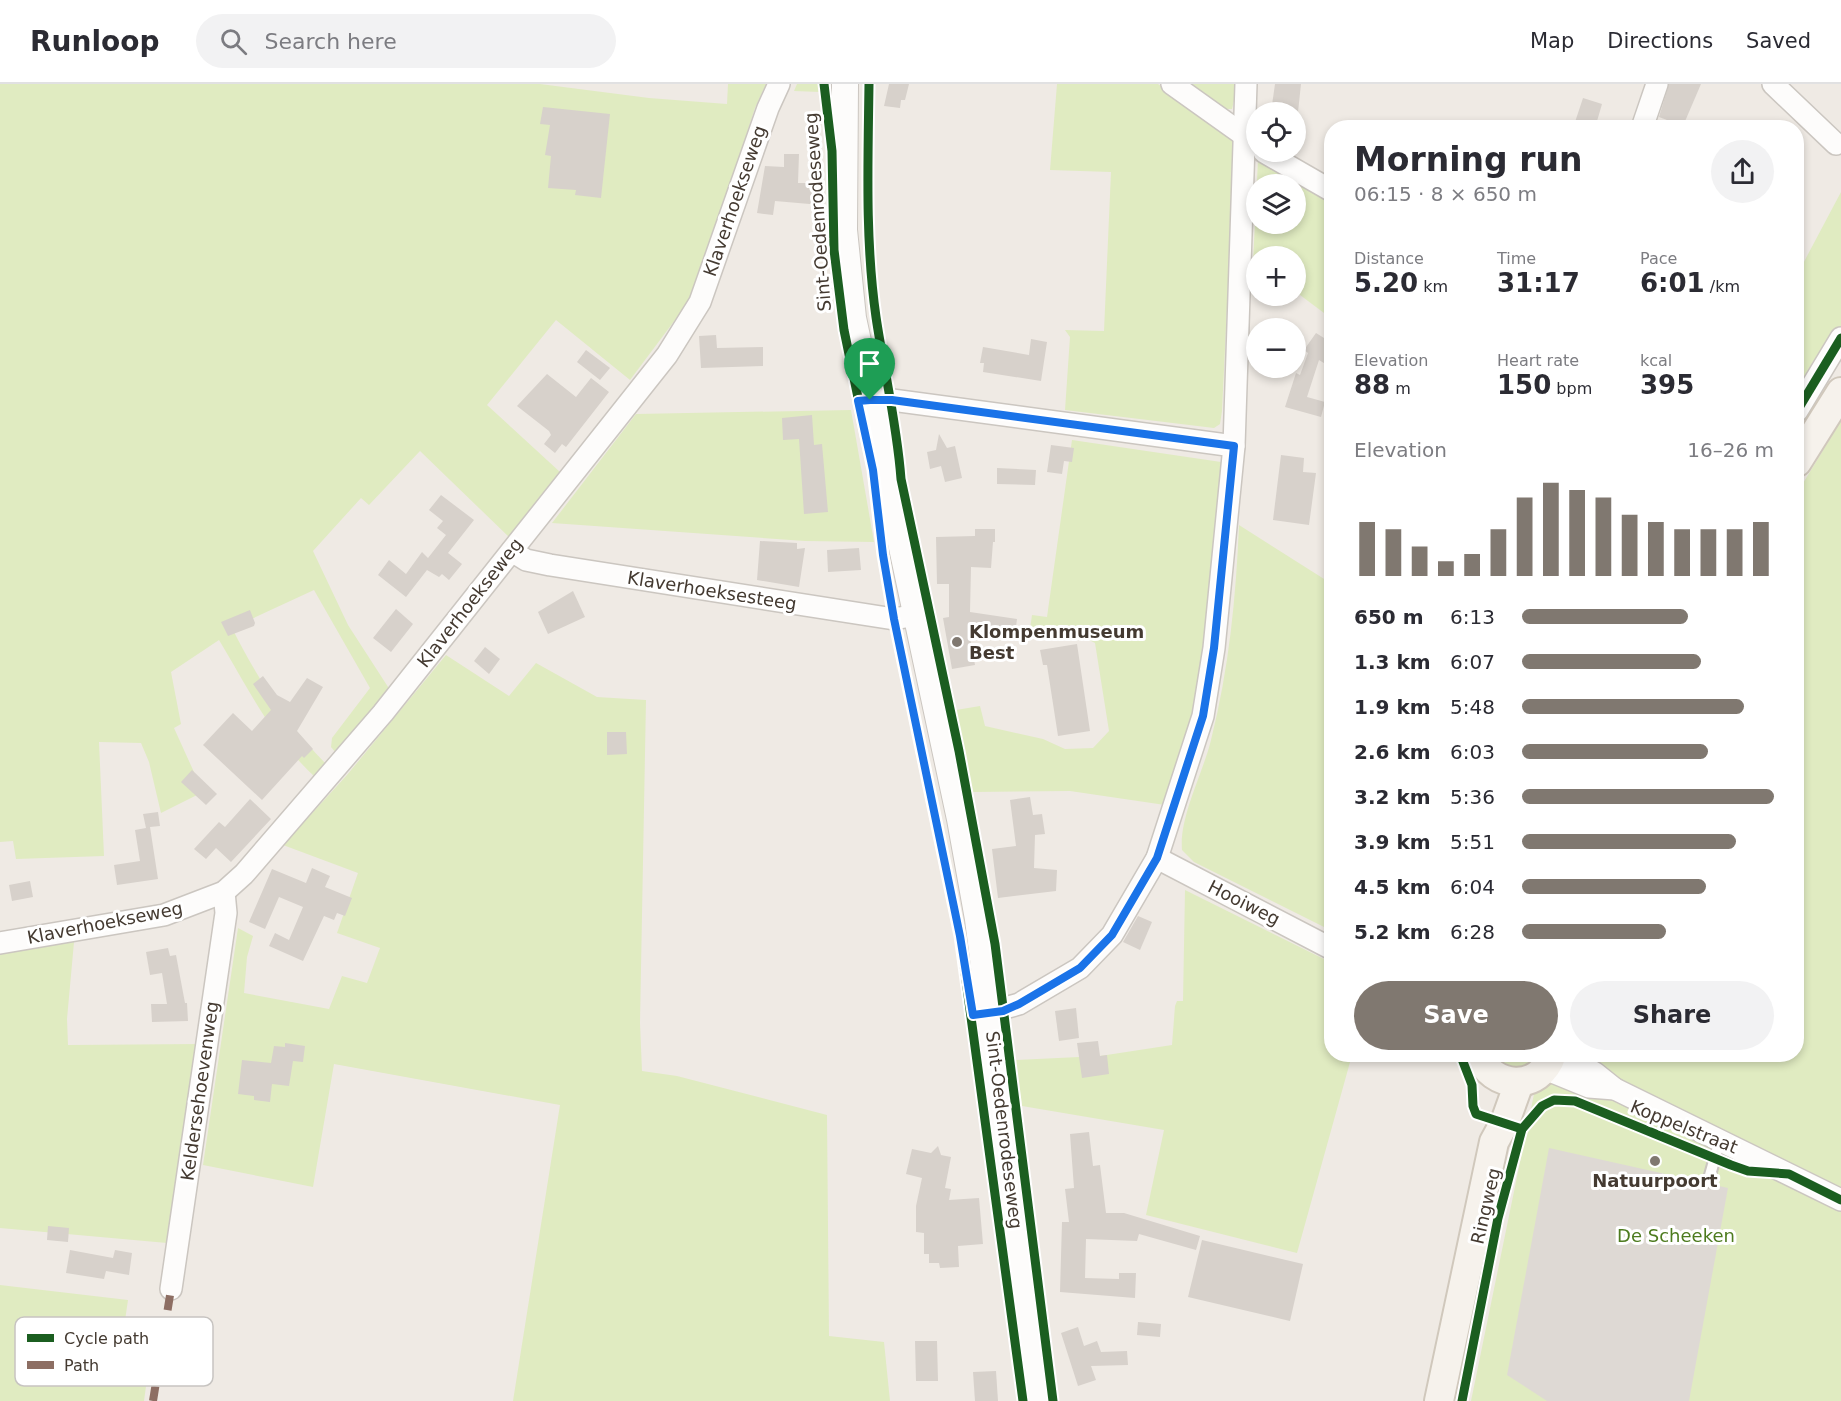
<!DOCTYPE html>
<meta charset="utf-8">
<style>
body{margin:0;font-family:"DejaVu Sans",sans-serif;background:#f2f2f3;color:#2b2b33;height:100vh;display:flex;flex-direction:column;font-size:22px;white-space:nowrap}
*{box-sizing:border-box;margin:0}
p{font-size:20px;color:#7c7c81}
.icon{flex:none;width:33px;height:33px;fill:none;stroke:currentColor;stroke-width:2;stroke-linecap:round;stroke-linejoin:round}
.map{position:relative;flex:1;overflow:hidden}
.side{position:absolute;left:1324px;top:36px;width:480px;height:942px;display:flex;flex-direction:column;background:#fff;border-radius:24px;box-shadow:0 3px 9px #0003}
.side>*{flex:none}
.buttons{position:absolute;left:1246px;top:18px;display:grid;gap:12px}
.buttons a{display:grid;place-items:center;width:60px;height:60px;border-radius:50%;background:#fff;box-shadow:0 3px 9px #0003;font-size:30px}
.pin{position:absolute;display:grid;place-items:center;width:51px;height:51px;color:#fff;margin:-62px -26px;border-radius:50% 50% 50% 0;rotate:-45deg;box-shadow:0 0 6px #0007}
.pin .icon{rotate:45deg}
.round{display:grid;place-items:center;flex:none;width:63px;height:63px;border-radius:32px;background:#f2f2f3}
.summary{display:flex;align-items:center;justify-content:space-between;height:102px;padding:0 30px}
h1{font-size:33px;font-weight:600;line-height:45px}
.stats{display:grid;grid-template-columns:repeat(3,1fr);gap:9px;height:102px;padding:6px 30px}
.stats div{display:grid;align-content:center}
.stats b{font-size:26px;font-weight:600}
.stats small{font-size:16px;font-weight:400}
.stats p{font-size:16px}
.chart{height:168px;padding:12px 30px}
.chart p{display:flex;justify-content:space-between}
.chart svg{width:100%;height:108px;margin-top:6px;stroke:#807870;stroke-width:6}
.primary-button{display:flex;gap:12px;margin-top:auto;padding:12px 30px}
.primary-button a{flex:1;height:69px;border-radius:36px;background:#807870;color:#fff;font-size:24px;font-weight:600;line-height:69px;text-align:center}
.primary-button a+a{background:#f2f2f3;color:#2b2b33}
ul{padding:0 30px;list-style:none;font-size:20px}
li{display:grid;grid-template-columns:96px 72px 1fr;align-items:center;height:45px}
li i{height:15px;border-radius:8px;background:#807870}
header{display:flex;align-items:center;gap:36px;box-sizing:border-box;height:84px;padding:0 30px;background:#fff;border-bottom:2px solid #e1e1e2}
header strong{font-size:28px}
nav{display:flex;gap:33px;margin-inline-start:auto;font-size:21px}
.search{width:420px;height:54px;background:#f2f2f3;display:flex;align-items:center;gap:15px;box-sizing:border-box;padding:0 21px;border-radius:33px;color:#7c7c81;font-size:22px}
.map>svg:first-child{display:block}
.green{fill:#e0ebc1}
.parking{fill:#ded9d4}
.building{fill:#d7d1cb}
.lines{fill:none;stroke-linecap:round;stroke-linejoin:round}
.service-casing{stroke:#cbc6c0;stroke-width:14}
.minor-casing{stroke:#cbc6c0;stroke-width:24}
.tertiary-casing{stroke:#cbc6c0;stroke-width:28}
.secondary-casing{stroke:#d0c8bc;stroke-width:32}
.service{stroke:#fdfcfb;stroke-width:10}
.minor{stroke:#fdfcfb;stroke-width:21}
.tertiary{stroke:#fdfcfb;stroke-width:26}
.secondary{stroke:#f6f2ec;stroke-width:28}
.quiet{stroke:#8d6e63;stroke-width:8;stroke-dasharray:15 8;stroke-linecap:butt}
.cycleway-casing{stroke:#fff;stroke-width:13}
.cycleway{stroke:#1b5e20;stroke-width:9}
.route-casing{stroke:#fff;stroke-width:12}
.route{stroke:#1a73e8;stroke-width:8}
.poi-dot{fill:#807870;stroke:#fff;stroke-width:2}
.labels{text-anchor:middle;stroke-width:6;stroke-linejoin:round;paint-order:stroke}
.street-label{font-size:18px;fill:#443a31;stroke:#fff}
.poi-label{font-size:18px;font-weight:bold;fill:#443a31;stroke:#fff;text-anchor:start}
.park-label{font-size:18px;fill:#4d7b1f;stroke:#fff}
.key{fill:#fff;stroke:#c7c4c1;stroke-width:1.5}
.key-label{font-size:16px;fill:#443a31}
</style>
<header>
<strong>Runloop</strong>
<div class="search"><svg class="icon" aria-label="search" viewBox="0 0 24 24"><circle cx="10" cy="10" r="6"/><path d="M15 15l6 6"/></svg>Search here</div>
<nav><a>Map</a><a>Directions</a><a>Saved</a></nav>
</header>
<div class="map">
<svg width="1841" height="1317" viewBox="0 0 1841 1317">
<rect width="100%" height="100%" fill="#efeae4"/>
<g class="green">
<path d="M 0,0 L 540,0 L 649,14 L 727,20 L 728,0 L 766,0 L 755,24 L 699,196 L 684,224 L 630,296 L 556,236 L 487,321 L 560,388 L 510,454 L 420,367 L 369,421 L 361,414 L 313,467 L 348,541 L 390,606 L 337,670 L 331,663 L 332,654 L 370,604 L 314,506 L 232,544 C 257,594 287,641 327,681 L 316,694 C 269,650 251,609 219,556 L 171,588 L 181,640 L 174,644 L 203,708 L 161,729 L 149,678 L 141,659 L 99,658 L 104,772 L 16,775 L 13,757 L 0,758 Z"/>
<path d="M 797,0 L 820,0 L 820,8 L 794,7 Z"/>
<path d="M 1057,0 L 1158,0 L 1235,55 L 1222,327 L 1220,340 L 1214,344 L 1065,326 L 1070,253 L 1065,246 L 1104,247 L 1111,88 L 1050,86 Z"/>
<path d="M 1191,0 L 1238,0 L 1232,25 L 1226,25 Z"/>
<path d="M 1258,76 L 1295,100 L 1257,100 L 1257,140 L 1296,140 L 1296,101 L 1332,112 L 1332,235 L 1296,208 L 1296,172 L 1257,172 L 1257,182 L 1253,179 Z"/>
<path d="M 1841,108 L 1841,246 L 1797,318 L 1797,191 Z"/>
<path d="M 851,326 L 874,458 L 805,457 L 552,439 L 636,330 Z"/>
<path d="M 1841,337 L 1841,1317 L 1471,1317 L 1542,971 L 1797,970 L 1797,409 Z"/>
<path d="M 1072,356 L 1221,378 C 1216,493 1206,612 1165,721 L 1070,707 L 973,708 L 956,626 L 980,622 L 985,642 L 1043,655 L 1065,665 L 1093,664 L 1109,647 L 1095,559 L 1071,547 L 1048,552 L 1029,552 L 1032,531 L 1047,533 Z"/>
<path d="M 1239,441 L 1332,500 L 1332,847 L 1194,778 L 1182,766 C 1179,733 1203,689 1211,656 C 1229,585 1236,513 1239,441 Z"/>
<path d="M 446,571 L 509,612 L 536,579 L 597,613 L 646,616 L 640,939 L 642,987 L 677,992 L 827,1031 L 829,1252 L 884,1258 L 890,1317 L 513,1317 L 560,1021 L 334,980 L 313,1103 L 203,1081 L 238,844 L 253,852 L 247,873 L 244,909 L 329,925 L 342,892 L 367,899 L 380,864 L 337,849 L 358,789 L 283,761 L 347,691 Z"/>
<path d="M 1185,806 L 1332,879 L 1332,970 L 1352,971 L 1297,1169 L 1146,1131 L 1164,1046 L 1022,1022 L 1015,976 L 1100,972 L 1172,961 L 1175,922 L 1177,917 L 1183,917 Z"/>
<path d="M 74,858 L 67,935 L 68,961 L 199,960 L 167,1159 L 0,1144 L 0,870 Z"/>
<path d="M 1494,971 L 1535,971 C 1524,990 1506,985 1494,971 Z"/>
<path d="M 0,1201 L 128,1216 L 117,1291 L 147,1295 L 144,1317 L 0,1317 Z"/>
</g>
<path class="parking" d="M 1549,1064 L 1728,1104 L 1689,1317 L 1547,1317 L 1507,1291 Z"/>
<g class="building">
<path d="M 889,0 L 909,0 L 905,16 L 901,16 L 900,24 L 884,22 Z"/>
<path d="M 1275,0 L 1301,0 L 1298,28 L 1271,28 Z"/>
<path d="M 1669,0 L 1701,0 L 1683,42 L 1659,33 Z"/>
<path d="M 1583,14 L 1602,20 L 1595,44 L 1574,41 Z"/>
<path d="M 543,23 L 610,30 L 601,114 L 575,111 L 576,106 L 548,104 L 551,72 L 545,71 L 550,41 L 540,40 Z"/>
<path d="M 784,70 L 799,70 L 798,99 L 822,99 L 821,121 L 775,117 L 773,131 L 757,129 L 765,82 L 784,83 Z"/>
<path d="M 1316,249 L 1332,259 L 1332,284 L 1319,276 L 1307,313 L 1325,318 L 1321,333 L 1285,323 L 1296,289 L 1300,291 L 1308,269 L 1304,266 Z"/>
<path d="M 716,251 L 717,264 L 763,263 L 763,282 L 701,284 L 699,252 Z"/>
<path d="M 1031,255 L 1047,258 L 1041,297 L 983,288 L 984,279 L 980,279 L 983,263 L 1029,271 Z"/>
<path d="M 586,266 L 610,284 L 600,296 L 577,278 Z"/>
<path d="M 547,290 L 576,313 L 591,294 L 609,308 L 566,363 L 562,360 L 555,369 L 544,360 L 551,351 L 549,347 L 517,322 Z"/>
<path d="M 812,331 L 814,361 L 822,360 L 828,428 L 804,430 L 799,355 L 783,356 L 782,334 Z"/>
<path d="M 939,350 L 947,364 L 955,362 L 962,394 L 945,398 L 941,382 L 930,385 L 927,368 L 936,366 Z"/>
<path d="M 1051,361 L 1074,364 L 1072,378 L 1064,377 L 1062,390 L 1047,388 Z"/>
<path d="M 1281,371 L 1304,374 L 1303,388 L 1316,389 L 1309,441 L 1273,436 Z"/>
<path d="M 997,384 L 1036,386 L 1035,401 L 997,400 Z"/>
<path d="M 441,411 L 474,436 L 448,469 L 462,480 L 449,496 L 442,490 L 439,493 L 427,486 L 406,513 L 378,491 L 389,476 L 406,490 L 422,468 L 428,474 L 446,451 L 437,444 L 443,437 L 429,426 Z"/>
<path d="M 975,445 L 995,445 L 995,458 L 993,458 L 991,484 L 971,483 L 970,528 L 1017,535 L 1015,550 L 968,543 L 975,581 L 952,585 L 943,534 L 949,533 L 949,500 L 937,500 L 936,453 L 975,452 Z"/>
<path d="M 760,457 L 797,459 L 797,465 L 805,464 L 799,503 L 757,496 Z"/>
<path d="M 859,464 L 861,486 L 828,488 L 827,466 Z"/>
<path d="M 573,507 L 585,533 L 548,550 L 538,528 Z"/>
<path d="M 396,525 L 413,540 L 391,568 L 373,554 Z"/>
<path d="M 250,526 L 255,539 L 254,542 L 228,552 L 221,538 Z"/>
<path d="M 1077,560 L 1090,647 L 1058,652 L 1047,581 L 1043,581 L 1040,566 Z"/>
<path d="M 485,563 L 500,575 L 489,590 L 474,577 Z"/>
<path d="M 263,592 L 277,611 L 290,618 L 307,594 L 323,603 L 297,647 L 313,665 L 304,674 L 302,672 L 262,716 L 203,661 L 233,629 L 252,647 L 271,626 L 253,600 Z"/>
<path d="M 607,648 L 626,648 L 627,670 L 607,671 Z"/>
<path d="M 192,686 L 217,710 L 206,721 L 181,698 Z"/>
<path d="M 1030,713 L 1033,731 L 1042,730 L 1045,750 L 1035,751 L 1034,784 L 1057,786 L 1056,807 L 998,814 L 992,765 L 1016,762 L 1010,716 Z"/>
<path d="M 250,715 L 271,735 L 231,778 L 216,764 L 206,775 L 194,765 L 219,738 L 225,743 Z"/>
<path d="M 158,728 L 160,742 L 150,743 L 158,795 L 117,801 L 114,781 L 140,777 L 135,746 L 146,744 L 143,730 Z"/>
<path d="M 312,784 L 330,792 L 325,803 L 352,814 L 345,832 L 337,829 L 334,836 L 324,832 L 303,877 L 269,862 L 275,849 L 289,856 L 303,823 L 279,813 L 265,845 L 249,838 L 272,785 L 306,799 Z"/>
<path d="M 30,797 L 33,813 L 12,817 L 9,801 Z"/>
<path d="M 1138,832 L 1152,838 L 1140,866 L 1123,858 Z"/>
<path d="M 168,864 L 170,872 L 176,871 L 185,919 L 187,919 L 188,937 L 152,938 L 151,920 L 167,920 L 162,889 L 150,891 L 146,868 Z"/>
<path d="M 1076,924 L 1079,954 L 1059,957 L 1055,927 Z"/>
<path d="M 1098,957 L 1100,972 L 1107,971 L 1109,990 L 1082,994 L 1077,959 Z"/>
<path d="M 285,959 L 305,962 L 303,978 L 293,977 L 289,1002 L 272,1000 L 270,1018 L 254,1016 L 254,1012 L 238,1010 L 242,976 L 271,979 L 274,962 L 285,963 Z"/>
<path d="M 1089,1048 L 1093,1082 L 1100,1081 L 1106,1129 L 1124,1129 L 1200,1152 L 1196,1166 L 1139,1150 L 1137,1157 L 1086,1155 L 1085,1194 L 1119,1195 L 1119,1189 L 1136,1189 L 1135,1214 L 1060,1208 L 1062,1138 L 1069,1138 L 1065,1105 L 1074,1104 L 1070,1050 Z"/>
<path d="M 938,1062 L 941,1071 L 951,1073 L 945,1104 L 951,1105 L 949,1116 L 979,1114 L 983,1160 L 958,1162 L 959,1183 L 940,1184 L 939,1179 L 929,1179 L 929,1170 L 924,1170 L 924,1149 L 916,1148 L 916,1122 L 922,1094 L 906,1090 L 912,1065 L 931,1069 Z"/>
<path d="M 48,1142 L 69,1144 L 68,1158 L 47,1156 Z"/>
<path d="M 1202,1156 L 1303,1180 L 1290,1237 L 1188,1213 Z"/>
<path d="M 70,1166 L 113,1174 L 115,1166 L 132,1169 L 129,1191 L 106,1187 L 104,1195 L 66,1189 Z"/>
<path d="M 1138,1238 L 1161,1240 L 1160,1253 L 1137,1251 Z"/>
<path d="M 1078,1243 L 1084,1262 L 1097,1257 L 1101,1268 L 1127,1267 L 1128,1281 L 1091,1282 L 1096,1296 L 1078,1302 L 1061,1249 Z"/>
<path d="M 915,1257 L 937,1257 L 938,1297 L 916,1297 Z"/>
<path d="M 996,1287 L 998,1317 L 975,1317 L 973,1288 Z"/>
</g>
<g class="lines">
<g class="service-casing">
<path id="service" d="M 1708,1098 L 1720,1056"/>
</g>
<g class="minor-casing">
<g id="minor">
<path d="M 1172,0 L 1252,57"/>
<path d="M 1773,0 L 1836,60"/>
<path d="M 1642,44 L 1657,0"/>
<path d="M 1264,68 L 1332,107"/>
<path d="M 870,316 L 892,316 L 1234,362"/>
<path d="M 1797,327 L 1841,254"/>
<path d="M 512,467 L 526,476 L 550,481 L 894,535 L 916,531"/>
<path d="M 1157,774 L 1332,865"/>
<path d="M 0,859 L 164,831 L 224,808 L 244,790 L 383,629 L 667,271 L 700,218 L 768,24 L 779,0"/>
<path d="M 990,928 L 1019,920 L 1080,884 L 1112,851 L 1157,774 L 1203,632 L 1214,564 L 1234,362 L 1246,0"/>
<path d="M 1563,970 L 1595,989 L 1615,1005 L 1841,1116"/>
<path d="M 1545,985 L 1589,1003 L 1615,1005"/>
<path d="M 171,1205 L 226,829 L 224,808"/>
</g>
</g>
<g class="tertiary-casing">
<path id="tertiary" d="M 845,0 L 844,146 L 853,234 L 960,735 L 978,835 L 1039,1317"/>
</g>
<g class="secondary-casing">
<g id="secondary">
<path d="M 1797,378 L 1841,308"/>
<path d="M 1478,970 C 1491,1005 1540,1009 1552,970"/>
<path d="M 1439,1317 L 1494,1058 L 1505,1038 L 1519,999"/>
</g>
</g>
<use href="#service" class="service"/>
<use href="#minor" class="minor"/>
<use href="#tertiary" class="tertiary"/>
<use href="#secondary" class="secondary"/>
<path class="quiet" d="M 153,1317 L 171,1205"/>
<g class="cycleway-casing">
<g id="cycleway">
<path d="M 824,0 L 832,67 L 834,166 L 844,246 L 873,386 L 883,471 L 894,535 L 960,852 L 1023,1317"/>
<path d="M 869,0 C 868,78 865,156 876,233 C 884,287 897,340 901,395 L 959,667 L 995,860 L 1053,1317"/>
<path d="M 1797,327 L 1841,254"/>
<path d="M 1460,970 L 1472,1001 L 1473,1022 L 1476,1030 L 1522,1045"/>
<path d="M 1462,1317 L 1498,1134 L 1522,1045 L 1542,1022 L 1554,1016 L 1575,1017 L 1731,1081 L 1748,1087 L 1789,1090 L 1841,1116"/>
</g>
</g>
<use href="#cycleway" class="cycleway"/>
</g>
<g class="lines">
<g class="route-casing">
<path id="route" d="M 870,316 L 892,316 L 1234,362 L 1214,564 L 1203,632 L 1157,774 L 1112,851 L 1080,884 L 1019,920 L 1003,927 L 973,931 L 960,852 L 894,535 L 883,471 L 873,386 L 858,317 Z"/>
</g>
<use href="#route" class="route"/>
</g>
<g class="poi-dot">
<circle cx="957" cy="558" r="6"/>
<circle cx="1655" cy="1077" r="6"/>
</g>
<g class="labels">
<g class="street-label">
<text transform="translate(735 117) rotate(-71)" y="6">Klaverhoekseweg</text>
<text transform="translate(818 128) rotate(-94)" y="6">Sint-Oedenrodeseweg</text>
<text transform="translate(712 507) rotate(9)" y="6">Klaverhoeksesteeg</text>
<text transform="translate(470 519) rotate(-52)" y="6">Klaverhoekseweg</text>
<text transform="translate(1244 819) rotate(27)" y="6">Hooiweg</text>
<text transform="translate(105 839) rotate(-11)" y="6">Klaverhoekseweg</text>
<text transform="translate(200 1007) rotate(-82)" y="6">Keldersehoevenweg</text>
<text transform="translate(1684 1043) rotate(22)" y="6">Koppelstraat</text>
<text transform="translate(1004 1046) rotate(83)" y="6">Sint-Oedenrodeseweg</text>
<text transform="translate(1486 1122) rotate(-77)" y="6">Ringweg</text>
</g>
<g class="poi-label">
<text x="969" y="554">Klompenmuseum<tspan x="969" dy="21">Best</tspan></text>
<text x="1655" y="1103" text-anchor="middle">Natuurpoort</text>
</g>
<g class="park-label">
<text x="1676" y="1158">De Scheeken</text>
</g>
</g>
<rect x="15" y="1233" width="198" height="69" rx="9" class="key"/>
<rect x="27" y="1250" width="27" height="8" fill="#1b5e20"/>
<rect x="27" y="1277" width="27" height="8" fill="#8d6e63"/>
<g class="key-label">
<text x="64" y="1260">Cycle path</text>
<text x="64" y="1287">Path</text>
</g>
</svg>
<div class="buttons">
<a><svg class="icon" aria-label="locate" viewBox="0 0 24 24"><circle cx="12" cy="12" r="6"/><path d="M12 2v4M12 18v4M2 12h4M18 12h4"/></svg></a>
<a><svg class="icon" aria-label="layers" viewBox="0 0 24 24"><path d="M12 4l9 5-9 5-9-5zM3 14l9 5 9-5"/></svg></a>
<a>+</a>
<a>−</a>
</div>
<div class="pin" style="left:870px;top:316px;background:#1e9e55"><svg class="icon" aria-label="arrive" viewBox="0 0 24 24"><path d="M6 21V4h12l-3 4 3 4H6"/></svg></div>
<section class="side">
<div class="summary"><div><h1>Morning run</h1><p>06:15 · 8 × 650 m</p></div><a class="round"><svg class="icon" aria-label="share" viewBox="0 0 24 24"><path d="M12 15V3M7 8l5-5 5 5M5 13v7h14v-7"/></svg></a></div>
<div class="stats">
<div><p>Distance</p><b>5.20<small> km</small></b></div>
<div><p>Time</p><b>31:17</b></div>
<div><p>Pace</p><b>6:01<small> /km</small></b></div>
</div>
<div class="stats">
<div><p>Elevation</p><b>88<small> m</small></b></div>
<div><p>Heart rate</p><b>150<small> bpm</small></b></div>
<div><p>kcal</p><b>395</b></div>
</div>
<div class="chart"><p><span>Elevation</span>16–26 m</p>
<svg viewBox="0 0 160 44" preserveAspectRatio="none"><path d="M5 44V22M15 44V25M25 44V32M35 44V38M45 44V35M55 44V25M65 44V12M75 44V6M85 44V9M95 44V12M105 44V19M115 44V22M125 44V25M135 44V25M145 44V25M155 44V22"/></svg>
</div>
<ul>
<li><b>650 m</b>6:13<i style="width:66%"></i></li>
<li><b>1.3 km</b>6:07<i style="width:71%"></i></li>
<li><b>1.9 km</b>5:48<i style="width:88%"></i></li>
<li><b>2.6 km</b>6:03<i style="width:74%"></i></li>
<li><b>3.2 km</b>5:36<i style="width:100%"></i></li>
<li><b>3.9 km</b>5:51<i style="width:85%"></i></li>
<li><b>4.5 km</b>6:04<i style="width:73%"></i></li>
<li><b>5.2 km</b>6:28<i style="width:57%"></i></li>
</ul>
<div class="primary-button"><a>Save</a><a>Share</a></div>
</section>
</div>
